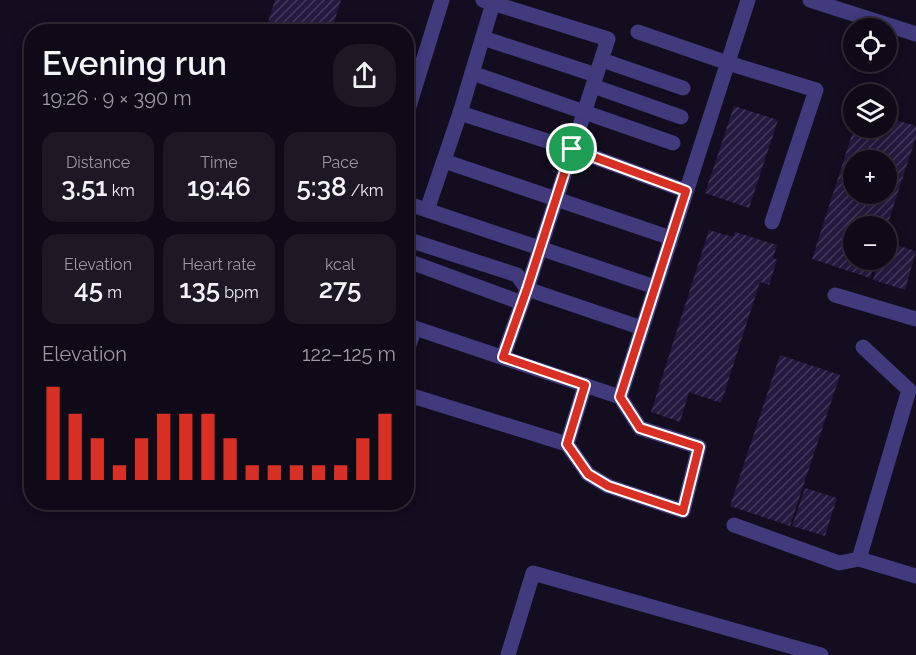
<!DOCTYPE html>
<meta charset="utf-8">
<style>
body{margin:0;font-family:Raleway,sans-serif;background:#1c1824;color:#f1f3f6;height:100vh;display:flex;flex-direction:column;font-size:22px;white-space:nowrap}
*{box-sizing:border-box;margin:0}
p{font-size:20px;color:#9b9aa1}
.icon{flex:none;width:33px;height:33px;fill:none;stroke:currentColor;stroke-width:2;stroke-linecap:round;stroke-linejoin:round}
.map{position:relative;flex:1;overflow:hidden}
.drawer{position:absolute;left:24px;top:24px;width:390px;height:486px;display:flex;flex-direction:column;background:#0e0a17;border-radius:24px;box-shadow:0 3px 15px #0003,0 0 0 2px #2e2b36}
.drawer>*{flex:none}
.tools{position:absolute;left:843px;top:18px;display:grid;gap:12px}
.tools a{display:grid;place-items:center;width:54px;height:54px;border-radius:50%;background:#0e0a17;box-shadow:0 3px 15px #0003,0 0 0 2px #2e2b36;font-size:30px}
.pin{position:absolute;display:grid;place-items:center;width:51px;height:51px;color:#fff;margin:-26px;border:3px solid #fff;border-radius:50%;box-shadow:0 2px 6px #0007}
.round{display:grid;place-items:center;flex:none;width:63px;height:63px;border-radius:24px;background:#1c1824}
.headline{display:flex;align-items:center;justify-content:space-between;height:102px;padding:0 18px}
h1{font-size:33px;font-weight:600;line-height:45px}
.stats{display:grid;grid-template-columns:repeat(3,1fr);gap:9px;height:102px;padding:6px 18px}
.stats div{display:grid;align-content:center;border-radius:15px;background:#1c1824;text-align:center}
.stats b{font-size:26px;font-weight:600}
.stats small{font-size:16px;font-weight:400}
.stats p{font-size:16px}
.chart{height:168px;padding:12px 18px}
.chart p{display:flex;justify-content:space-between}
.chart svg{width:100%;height:108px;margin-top:6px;stroke:#d93025;stroke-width:6}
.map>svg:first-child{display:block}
.building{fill:url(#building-hatch);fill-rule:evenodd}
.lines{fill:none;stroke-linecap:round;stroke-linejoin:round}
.minor{stroke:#413a7d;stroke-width:15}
.route-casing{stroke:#fff;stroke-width:12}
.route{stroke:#d93025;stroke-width:8}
</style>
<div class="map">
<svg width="916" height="655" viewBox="0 0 916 655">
<defs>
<pattern id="building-hatch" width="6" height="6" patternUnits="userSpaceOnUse" patternTransform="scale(1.5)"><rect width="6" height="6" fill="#241a40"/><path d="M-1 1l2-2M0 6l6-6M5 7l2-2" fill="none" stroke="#433a5c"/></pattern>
</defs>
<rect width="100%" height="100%" fill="#120d1f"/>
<g class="building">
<path d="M 275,0 L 341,0 L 331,32 L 265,32 Z"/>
<path d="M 734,106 L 778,120 L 749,208 L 705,193 Z"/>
<path d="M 886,117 L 916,126 L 916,137 L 887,226 L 854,226 L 854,260 L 876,260 L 870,278 L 812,259 L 854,128 L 886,128 ZM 854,160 L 886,160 L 886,194 L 854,194 Z"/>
<path d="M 709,230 L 733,237 L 735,232 L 777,245 L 773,258 L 777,260 L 769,285 L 760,282 L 721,403 L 689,392 L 680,422 L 651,412 Z"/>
<path d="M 886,242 L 916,251 L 905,290 L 873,280 L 879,260 L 886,260 Z"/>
<path d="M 780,355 L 840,375 L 790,526 L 730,506 Z"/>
<path d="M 805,488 L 837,498 L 825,536 L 792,526 Z"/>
</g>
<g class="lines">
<g class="minor">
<path d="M 483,0 L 608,39 L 527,289 L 503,357"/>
<path d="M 810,0 L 916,34"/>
<path d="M 493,3 L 460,113 L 572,149 L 686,191"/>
<path d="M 638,32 L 728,63 L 816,90 L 772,222"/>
<path d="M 483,38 L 596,75"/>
<path d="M 602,60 L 683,88"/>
<path d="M 472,73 L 673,143"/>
<path d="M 593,86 L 681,117"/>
<path d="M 406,116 L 442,0"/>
<path d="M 444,161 L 671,238"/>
<path d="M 406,203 L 655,287"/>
<path d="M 427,210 L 460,113"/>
<path d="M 406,239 L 517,275 L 527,289 L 642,328"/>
<path d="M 406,257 L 408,261 L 522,303"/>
<path d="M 835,295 L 916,319"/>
<path d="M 406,325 L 620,397 L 748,0"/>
<path d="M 863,347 L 909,390 L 859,559 L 916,576"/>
<path d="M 406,353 L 415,328"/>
<path d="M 406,394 L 567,444 L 585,385"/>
<path d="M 567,444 L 588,474 L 608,486 L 683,511 L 699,447 L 640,428 L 620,397"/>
<path d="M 734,525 L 839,563 L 859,559"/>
<path d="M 508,655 L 533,573 L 821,655"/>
</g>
</g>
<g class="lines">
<g class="route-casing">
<path id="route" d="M 572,149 L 686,191 L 620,397 L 640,428 L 699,447 L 683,511 L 608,486 L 588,474 L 567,444 L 585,385 L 503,357 L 527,289 Z"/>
</g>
<use href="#route" class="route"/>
</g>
</svg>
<div class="tools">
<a><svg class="icon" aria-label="locate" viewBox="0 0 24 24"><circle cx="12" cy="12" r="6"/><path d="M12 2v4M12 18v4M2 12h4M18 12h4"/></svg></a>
<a><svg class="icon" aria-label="layers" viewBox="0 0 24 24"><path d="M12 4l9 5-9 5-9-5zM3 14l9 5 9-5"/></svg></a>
<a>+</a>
<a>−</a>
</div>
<div class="pin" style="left:572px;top:149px;background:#1e9e55"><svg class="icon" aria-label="arrive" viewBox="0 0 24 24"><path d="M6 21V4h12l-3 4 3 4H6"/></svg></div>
<section class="drawer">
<div class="headline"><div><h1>Evening run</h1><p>19:26 · 9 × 390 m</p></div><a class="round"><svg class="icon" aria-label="share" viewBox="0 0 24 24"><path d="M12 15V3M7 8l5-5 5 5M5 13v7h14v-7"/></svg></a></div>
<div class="stats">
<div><p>Distance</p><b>3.51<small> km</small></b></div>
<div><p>Time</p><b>19:46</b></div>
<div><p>Pace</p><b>5:38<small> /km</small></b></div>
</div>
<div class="stats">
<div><p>Elevation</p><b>45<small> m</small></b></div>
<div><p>Heart rate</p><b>135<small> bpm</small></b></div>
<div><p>kcal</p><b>275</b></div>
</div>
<div class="chart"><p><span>Elevation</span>122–125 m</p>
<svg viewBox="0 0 160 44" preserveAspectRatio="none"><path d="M5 44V6M15 44V17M25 44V27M35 44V38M45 44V27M55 44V17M65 44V17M75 44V17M85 44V27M95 44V38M105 44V38M115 44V38M125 44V38M135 44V38M145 44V27M155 44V17"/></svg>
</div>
</section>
</div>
